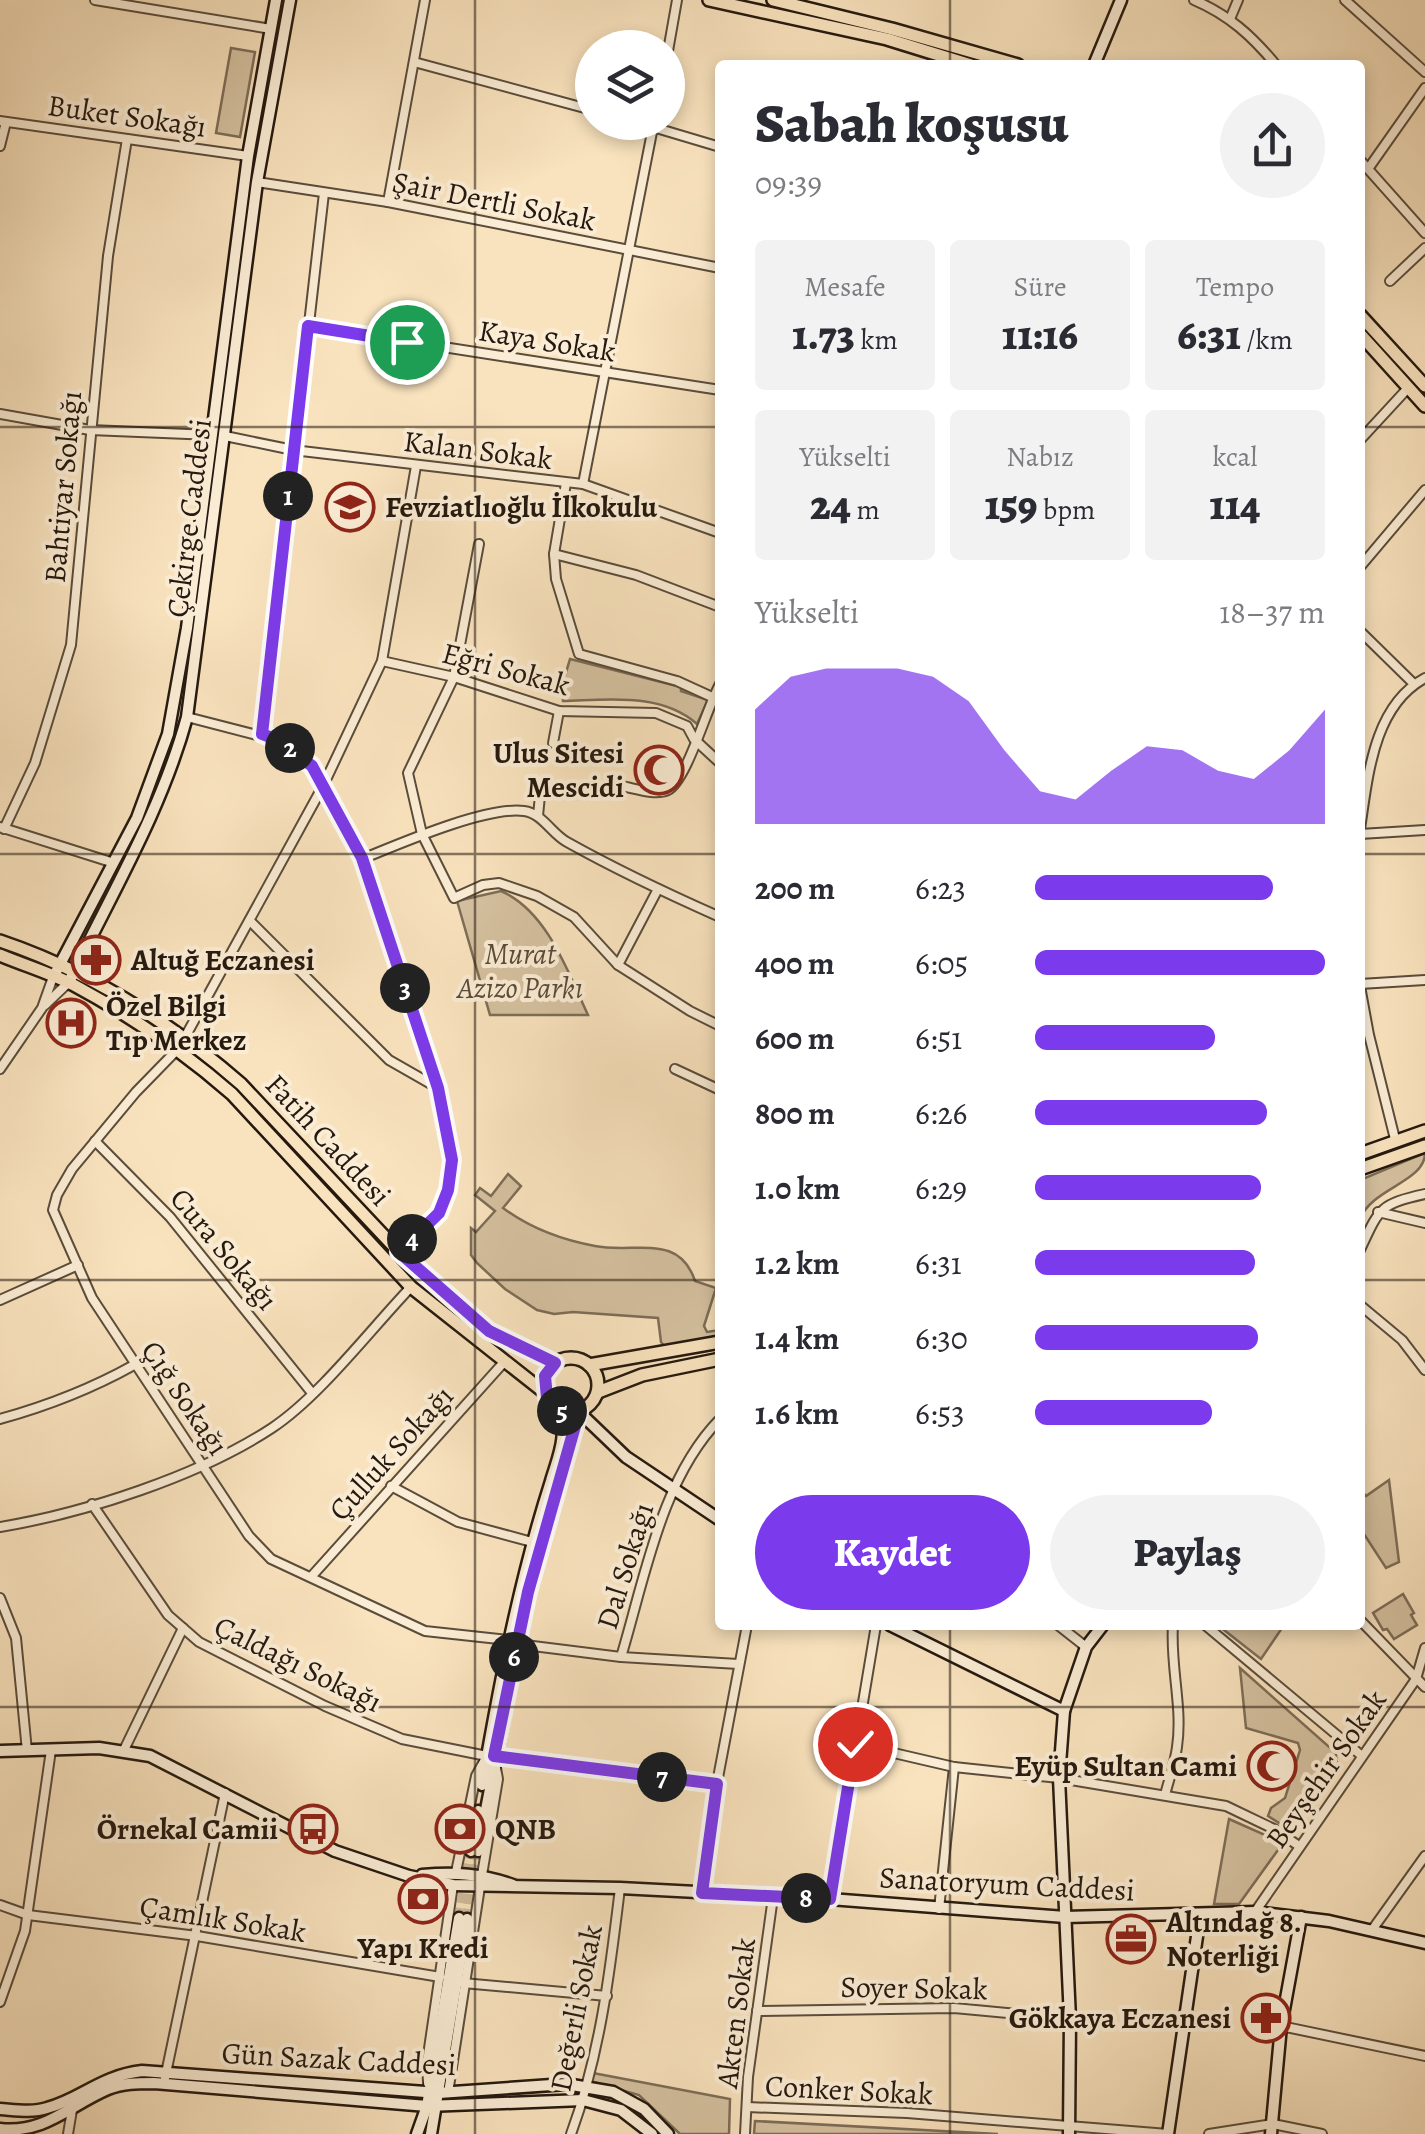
<!DOCTYPE html>
<html lang="tr">
<meta charset="utf-8">
<style>
body{margin:0;font-family:Alegreya,serif;background:#f2f2f3;color:#2b2b33;height:100vh;display:flex;flex-direction:column;font-size:38px;white-space:nowrap}
*{box-sizing:border-box;margin:0}
p{font-size:32px;color:#7c7c81}
.icon{flex:none;width:55px;height:55px;fill:none;stroke:currentColor;stroke-width:2;stroke-linecap:round;stroke-linejoin:round}
.map{position:relative;flex:1;overflow:hidden}
.drawer{position:absolute;left:715px;top:60px;width:650px;height:1570px;display:flex;flex-direction:column;background:#fff;border-radius:10px;box-shadow:0 5px 15px #0003}
.drawer>*{flex:none}
.buttons{position:absolute;left:575px;top:30px;display:grid;gap:20px}
.buttons a{display:grid;place-items:center;width:110px;height:110px;border-radius:50%;background:#fff;box-shadow:0 5px 15px #0003;font-size:50px}
.pin{position:absolute;display:grid;place-items:center;width:85px;height:85px;color:#fff;margin:-42px;border:5px solid #fff;border-radius:50%;box-shadow:0 2px 10px #0007}
.km{position:absolute;width:50px;height:50px;margin:-25px;border-radius:50%;background:#222;color:#fff;font-size:28px;line-height:50px;text-align:center}
.round{display:grid;place-items:center;flex:none;width:105px;height:105px;border-radius:52px;background:#f2f2f3}
.head{display:flex;align-items:center;justify-content:space-between;height:170px;padding:0 40px}
h1{font-size:55px;font-weight:800;line-height:75px}
.metrics{display:grid;grid-template-columns:repeat(3,1fr);gap:15px;height:170px;padding:10px 40px}
.metrics div{display:grid;align-content:center;border-radius:10px;background:#f2f2f3;text-align:center}
.metrics b{font-size:42px;font-weight:800}
.metrics small{font-size:28px;font-weight:400}
.metrics p{font-size:28px}
.chart{height:280px;padding:20px 40px}
.chart p{display:flex;justify-content:space-between}
.chart svg{width:100%;height:180px;margin-top:10px;fill:#7c3aed;opacity:.7}
.cta{display:flex;gap:20px;margin-top:auto;padding:20px 40px}
.cta a{flex:1;height:115px;border-radius:60px;background:#7c3aed;color:#fff;font-size:40px;font-weight:800;line-height:115px;text-align:center}
.cta a+a{background:#f2f2f3;color:#2b2b33}
ul{padding:0 40px;list-style:none;font-size:32px}
li{display:grid;grid-template-columns:160px 120px 1fr;align-items:center;height:75px}
li i{height:25px;border-radius:12px;background:#7c3aed}
.map>svg:first-child{display:block}
.green{fill:#d5c1a0;stroke:#7d6d58;stroke-width:2.5}
.lines{fill:none;stroke-linecap:round;stroke-linejoin:round}
.secondary-tunnel{stroke:#cfbb9b;stroke-width:10;stroke-dasharray:10 5;stroke-linecap:butt}
.street-casing{stroke:#5a4c3b;stroke-width:12}
.secondary-casing{stroke:#25190f;stroke-width:15}
.primary-casing{stroke:#25190f;stroke-width:16}
.street{stroke:#fbedd5;stroke-width:8}
.secondary{stroke:#fbedd5;stroke-width:10}
.primary{stroke:#f9e3be;stroke-width:11}
.route-casing{stroke:#fff;stroke-width:20}
.route{stroke:#7c3aed;stroke-width:12}
.grid{fill:none;stroke:#25190f;stroke-width:2.5;stroke-opacity:0.55}
.labels{text-anchor:middle;stroke-width:8;stroke-linejoin:round;paint-order:stroke}
.street-label{font-size:30px;fill:#25190f;stroke:#fbedd5}
.poi-label{font-size:30px;font-weight:bold;fill:#25190f;stroke:#fbedd5;text-anchor:start}
.park-label{font-size:30px;font-style:italic;fill:#5a4b3a;stroke:#fbedd5}
</style>
<div class="map">
<svg width="1425" height="2134" viewBox="0 0 1425 2134">
<rect width="100%" height="100%" fill="#f9e3be"/>
<filter id="stains"><feTurbulence type="fractalNoise" baseFrequency=".002" numOctaves="4"/><feColorMatrix values="0 0 0 0 .2 0 0 0 0 .09 0 0 0 0 .02 0 0 0 .5 -.17"/></filter>
<radialGradient id="worn" r=".72"><stop offset=".6" stop-color="#630" stop-opacity="0"/><stop offset="1" stop-color="#630" stop-opacity=".3"/></radialGradient>
<g class="green">
<path d="M 231,48 L 255,52 L 240,137 L 216,133 Z"/>
<path d="M 570,659 L 681,687 L 681,691 L 708,700 L 697,724 C 661,692 608,700 563,701 L 562,686 Z"/>
<path d="M 501,891 C 547,911 568,972 588,1015 L 490,1015 L 457,901 Z"/>
<path d="M 1425,1153 C 1425,1182 1372,1188 1360,1219 L 1360,1180 Z"/>
<path d="M 508,1174 L 521,1186 L 503,1208 C 530,1228 562,1240 595,1246 C 634,1254 679,1232 695,1281 L 716,1288 L 704,1326 L 707,1332 L 720,1330 L 720,1338 L 665,1347 L 661,1342 L 658,1318 L 573,1312 L 554,1314 L 537,1310 L 505,1289 L 477,1263 L 471,1255 L 471,1228 L 476,1232 L 495,1211 L 475,1195 L 480,1188 L 491,1196 Z"/>
<path d="M 1389,1480 L 1399,1562 L 1386,1568 L 1360,1528 L 1360,1489 L 1366,1496 Z"/>
<path d="M 1403,1594 L 1414,1613 L 1411,1615 L 1417,1625 L 1394,1639 L 1387,1629 L 1383,1630 L 1373,1613 Z"/>
<path d="M 1228,1625 L 1284,1625 L 1261,1659 L 1224,1630 Z"/>
<path d="M 1240,1668 L 1336,1753 L 1337,1767 L 1290,1830 L 1268,1816 L 1271,1808 L 1285,1798 L 1300,1750 L 1298,1743 L 1246,1728 Z"/>
<path d="M 1229,1819 L 1283,1843 L 1239,1904 L 1214,1904 Z"/>
<path d="M 593,2073 L 730,2099 L 729,2134 L 680,2134 L 639,2095 L 590,2081 Z"/>
<path d="M 755,2121 L 998,2134 L 754,2134 Z"/>
</g>
<g class="lines">
<g class="secondary-tunnel">
<path d="M 459,1918 L 471,1851"/>
<path d="M 467,1919 L 478,1851"/>
</g>
<g class="street-casing">
<g id="street">
<path d="M 95,0 L 271,29"/>
<path d="M 1194,0 C 1229,15 1252,36 1276,65"/>
<path d="M 1345,0 L 1425,72"/>
<path d="M 1230,19 L 1238,0"/>
<path d="M 668,51 L 677,0"/>
<path d="M 414,62 L 592,110"/>
<path d="M 0,121 L 248,156"/>
<path d="M 636,122 L 720,147"/>
<path d="M 0,146 L 6,122"/>
<path d="M 1360,160 L 1425,233"/>
<path d="M 1368,169 L 1425,88"/>
<path d="M 257,182 L 388,202 L 720,268"/>
<path d="M 388,202 L 425,0"/>
<path d="M 1390,281 L 1425,248"/>
<path d="M 308,326 L 720,390"/>
<path d="M 0,414 L 90,430 L 212,435"/>
<path d="M 225,436 L 293,450 L 583,484 L 720,533"/>
<path d="M 1360,440 L 1408,388"/>
<path d="M 566,483 L 554,554 L 556,579 L 579,654 L 677,681 L 712,697"/>
<path d="M 583,484 L 654,122"/>
<path d="M 479,544 L 454,677 L 408,773 L 422,834 L 454,898 L 483,885 L 499,883 L 537,896 L 574,917 L 618,965 L 690,1011 L 720,1026"/>
<path d="M 554,554 L 636,575 L 720,607"/>
<path d="M 1360,567 L 1425,490"/>
<path d="M 1360,631 L 1414,684"/>
<path d="M 382,661 L 454,677 L 559,711 L 656,713 L 687,726 L 694,739 L 720,763"/>
<path d="M 187,717 L 280,741 L 312,766 L 362,859 L 428,1051 L 438,1088 L 452,1161 L 448,1190 L 439,1213 L 399,1252"/>
<path d="M 262,734 L 324,193"/>
<path d="M 553,743 L 559,711"/>
<path d="M 621,786 C 634,788 655,796 668,790 C 687,780 707,707 720,684"/>
<path d="M 538,816 L 541,785"/>
<path d="M 0,827 L 114,863"/>
<path d="M 4,829 L 35,763 L 71,645 L 108,256 L 127,139"/>
<path d="M 1360,829 C 1368,777 1373,706 1425,678"/>
<path d="M 1360,834 L 1425,830"/>
<path d="M 362,859 C 399,844 486,806 524,811 C 542,813 552,834 567,842 C 617,870 668,894 720,917"/>
<path d="M 250,921 L 389,1060 L 438,1088"/>
<path d="M 618,965 L 658,889"/>
<path d="M 1360,984 L 1425,980"/>
<path d="M 1360,986 L 1369,1035 L 1395,1139"/>
<path d="M 45,1005 L 69,982"/>
<path d="M 184,1039 L 323,786 L 382,661 L 416,466"/>
<path d="M 176,1051 L 136,1092 L 72,1169 L 57,1195 L 53,1210 L 92,1298 L 249,1536 L 271,1559 L 425,1631 L 508,1640"/>
<path d="M 0,1069 L 42,1008 L 53,977"/>
<path d="M 675,1069 L 720,1090"/>
<path d="M 95,1141 L 170,1217 L 312,1393"/>
<path d="M 1378,1212 L 1425,1223"/>
<path d="M 1360,1250 C 1379,1209 1379,1204 1425,1194"/>
<path d="M 0,1300 L 78,1265"/>
<path d="M 1360,1305 L 1402,1340 L 1425,1370"/>
<path d="M 0,1419 C 47,1406 91,1389 134,1365"/>
<path d="M 391,1486 L 458,1522 L 532,1542"/>
<path d="M 92,1504 L 168,1615 L 199,1642 L 325,1706 L 402,1739 L 487,1756 L 476,1776 L 456,1872"/>
<path d="M 0,1527 C 85,1513 199,1476 272,1428 C 320,1396 370,1330 411,1287"/>
<path d="M 311,1577 L 505,1361"/>
<path d="M 0,1598 L 16,1638 L 27,1751"/>
<path d="M 1360,1620 L 1425,1687"/>
<path d="M 1058,1625 L 1086,1647"/>
<path d="M 1205,1625 L 1362,1756"/>
<path d="M 517,1644 L 621,1657 L 738,1664"/>
<path d="M 621,1657 C 645,1578 661,1479 720,1419"/>
<path d="M 855,1744 L 954,1767 L 1059,1778 L 1226,1806 L 1274,1829 L 1299,1846"/>
<path d="M 123,1752 L 183,1628"/>
<path d="M 1165,1795 C 1169,1779 1175,1763 1177,1747 C 1183,1707 1170,1666 1173,1625"/>
<path d="M 482,1875 L 498,1779 L 494,1757 L 717,1783"/>
<path d="M 701,1893 L 717,1783 L 747,1625"/>
<path d="M 830,1899 L 876,1625"/>
<path d="M 0,1905 L 28,1915 L 197,1936 L 440,1977"/>
<path d="M 939,1909 L 954,1767"/>
<path d="M 1255,1912 L 1416,1679 L 1425,1648"/>
<path d="M 1372,1930 L 1425,1856"/>
<path d="M 463,1983 L 607,1996"/>
<path d="M 0,2002 L 25,1931 L 51,1750"/>
<path d="M 757,2011 L 954,2008 L 1070,2019"/>
<path d="M 1281,2026 L 1425,2056"/>
<path d="M 165,2078 L 225,1793"/>
<path d="M 428,2083 L 427,2062 L 453,1885"/>
<path d="M 448,2093 L 480,1887"/>
<path d="M 747,2107 L 907,2113 L 1168,2134"/>
<path d="M 68,2134 L 72,2110"/>
<path d="M 571,2134 C 600,2055 610,1972 620,1888"/>
<path d="M 745,2134 L 748,2077 L 773,1897"/>
<path d="M 1209,2134 L 1273,2124 L 1322,2134"/>
</g>
</g>
<g class="secondary-casing">
<g id="secondary">
<path d="M 1094,65 L 1121,0"/>
<path d="M 57,970 L 137,818 L 168,734 L 187,628 L 248,156 L 276,0"/>
<path d="M 69,982 C 111,894 161,812 187,717 L 257,182 L 290,0"/>
<path d="M 890,1625 L 1064,1711"/>
<path d="M 0,1751 L 99,1748 L 150,1756 L 335,1851 L 409,1876 L 453,1885 L 620,1888 L 830,1899 L 1065,1917 L 1255,1912 L 1329,1921 L 1425,1943"/>
<path d="M 482,1785 C 500,1682 519,1581 551,1481 C 558,1457 571,1430 555,1408"/>
<path d="M 471,1851 L 478,1811"/>
<path d="M 478,1851 L 528,1593 L 579,1412 L 626,1457 L 720,1520"/>
<path d="M 422,1875 C 456,1872 481,1874 513,1885"/>
<path d="M 0,2109 C 15,2110 32,2113 47,2108 C 81,2099 100,2076 142,2071 L 439,2093 L 566,2084 L 613,2092 L 644,2109 L 668,2134"/>
<path d="M 0,2129 C 45,2134 70,2105 108,2089 C 123,2083 138,2083 154,2083 L 427,2106 L 583,2100 L 621,2110 L 652,2134"/>
<path d="M 417,2134 L 427,2106 L 459,1918"/>
<path d="M 431,2134 L 467,1919"/>
<path d="M 1069,2134 L 1070,2019 L 1059,1778 L 1064,1711 L 1086,1647 L 1103,1625"/>
<path d="M 1168,2134 L 1200,1916"/>
<path d="M 1271,2134 L 1281,2026 L 1301,1917"/>
</g>
</g>
<g class="primary-casing">
<g id="primary">
<path d="M 709,0 L 887,39 L 971,65"/>
<path d="M 773,0 L 892,29 L 1018,65"/>
<path d="M 1360,315 L 1425,386"/>
<path d="M 1360,334 L 1425,406"/>
<path d="M 0,941 C 89,971 171,1023 241,1084 L 399,1252 L 440,1291 L 489,1331 L 555,1363"/>
<path d="M 0,955 C 24,965 50,973 72,984 C 128,1014 184,1052 232,1094 L 411,1287 L 544,1392"/>
<path d="M 1360,1154 L 1425,1131"/>
<path d="M 1360,1169 L 1425,1146"/>
<circle cx="571" cy="1385" r="27"/>
<path d="M 589,1365 L 720,1342"/>
<path d="M 598,1392 L 642,1375 L 720,1359"/>
</g>
</g>
<use href="#street" class="street"/>
<use href="#secondary" class="secondary"/>
<use href="#primary" class="primary"/>
</g>
<g class="lines">
<g class="route-casing">
<path id="route" d="M 407,342 L 308,326 L 262,734 L 280,741 L 312,766 L 362,858 L 438,1088 L 452,1160 L 448,1190 L 439,1213 L 399,1252 L 489,1331 L 555,1363 L 545,1376 L 547,1398 L 560,1411 L 579,1412 L 528,1592 L 494,1756 L 717,1784 L 702,1893 L 830,1899 L 855,1744"/>
</g>
<use href="#route" class="route"/>
</g>
<path class="grid" d="M 475,0 L 475,2134M 950,0 L 950,65M 0,427 L 720,427M 1360,427 L 1425,427M 0,854 L 720,854M 1360,854 L 1425,854M 0,1280 L 720,1280M 1360,1280 L 1425,1280M 950,1625 L 950,2134M 0,1707 L 1425,1707"/>
<defs>
<g id="school-ring" transform="scale(2.5)"><circle r="9.5" fill="#fbedd5" stroke="#8f2418" stroke-width="1.5"/><path d="M0-5L7-2L0 1L-7-2ZM-4 1L0 2.5L4 1V4Q0 6-4 4Z" fill="#8f2418"/></g>
<g id="mosque-ring" transform="scale(2.5)"><circle r="9.5" fill="#fbedd5" stroke="#8f2418" stroke-width="1.5"/><path d="M3.5-4.9A6 6 0 1 0 3.5 4.9A5 5 0 1 1 3.5-4.9Z" fill="#8f2418"/></g>
<g id="pharmacy-ring" transform="scale(2.5)"><circle r="9.5" fill="#fbedd5" stroke="#8f2418" stroke-width="1.5"/><path d="M-2-6h4v4h4v4h-4v4h-4v-4h-4v-4h4Z" fill="#8f2418"/></g>
<g id="hospital-ring" transform="scale(2.5)"><circle r="9.5" fill="#fbedd5" stroke="#8f2418" stroke-width="1.5"/><path d="M-5-5h3v3.5h4V-5h3V5h-3V1.5h-4V5h-3Z" fill="#8f2418"/></g>
<g id="bus-ring" transform="scale(2.5)"><circle r="9.5" fill="#fbedd5" stroke="#8f2418" stroke-width="1.5"/><path d="M-5-6H5V4H4V6H2V4H-2V6H-4V4H-5ZM-3.5-4V0h7V-4ZM-3.5 1.2v1.5H-2V1.2ZM2 1.2v1.5H3.5V1.2Z" fill="#8f2418"/></g>
<g id="bank-ring" transform="scale(2.5)"><circle r="9.5" fill="#fbedd5" stroke="#8f2418" stroke-width="1.5"/><path d="M-6-4H6V4H-6ZM0-2.3a2.3 2.3 0 1 0 0 4.6a2.3 2.3 0 1 0 0-4.6Z" fill="#8f2418"/></g>
<g id="office-ring" transform="scale(2.5)"><circle r="9.5" fill="#fbedd5" stroke="#8f2418" stroke-width="1.5"/><path d="M-6-3h4V-5.5h4V-3h4V5H-6ZM-1-4.5V-3h2v-1.5ZM-6 0V1H6V0Z" fill="#8f2418"/></g>
</defs>
<g fill-rule="evenodd">
<use href="#school-ring" x="350" y="507"/>
<use href="#mosque-ring" x="659" y="770"/>
<use href="#pharmacy-ring" x="96" y="960"/>
<use href="#hospital-ring" x="71" y="1023"/>
<use href="#mosque-ring" x="1272" y="1766"/>
<use href="#bus-ring" x="313" y="1829"/>
<use href="#bank-ring" x="460" y="1829"/>
<use href="#bank-ring" x="423" y="1899"/>
<use href="#office-ring" x="1131" y="1939"/>
<use href="#pharmacy-ring" x="1266" y="2018"/>
</g>
<g class="labels">
<g class="street-label">
<text transform="translate(127 116) rotate(8)" y="10">Buket Sokağı</text>
<text transform="translate(494 201) rotate(11)" y="10">Şair Dertli Sokak</text>
<text transform="translate(547 341) rotate(9)" y="10">Kaya Sokak</text>
<text transform="translate(478 450) rotate(7)" y="10">Kalan Sokak</text>
<text transform="translate(63 487) rotate(-85)" y="10">Bahtiyar Sokağı</text>
<text transform="translate(189 518) rotate(-83)" y="10">Çekirge Caddesi</text>
<text transform="translate(506 669) rotate(15)" y="10">Eğri Sokak</text>
<text transform="translate(328 1140) rotate(47)" y="10">Fatih Caddesi</text>
<text transform="translate(224 1249) rotate(50)" y="10">Cura Sokağı</text>
<text transform="translate(185 1398) rotate(56)" y="10">Çığ Sokağı</text>
<text transform="translate(391 1453) rotate(-48)" y="10">Çulluk Sokağı</text>
<text transform="translate(625 1566) rotate(-73)" y="10">Dal Sokağı</text>
<text transform="translate(298 1664) rotate(26)" y="10">Çaldağı Sokağı</text>
<text transform="translate(1326 1769) rotate(-55)" y="10">Beyşehir Sokak</text>
<text transform="translate(1007 1884) rotate(3)" y="10">Sanatoryum Caddesi</text>
<text transform="translate(223 1919) rotate(9)" y="10">Çamlık Sokak</text>
<text transform="translate(914 1988) rotate(1)" y="10">Soyer Sokak</text>
<text transform="translate(576 2008) rotate(-79)" y="10">Değerli Sokak</text>
<text transform="translate(736 2013) rotate(-83)" y="10">Akten Sokak</text>
<text transform="translate(339 2059) rotate(3)" y="10">Gün Sazak Caddesi</text>
<text transform="translate(849 2090) rotate(3)" y="10">Conker Sokak</text>
</g>
<g class="poi-label">
<text x="385" y="517">Fevziatlıoğlu İlkokulu</text>
<text x="624" y="763" text-anchor="end">Ulus Sitesi<tspan x="624" dy="34">Mescidi</tspan></text>
<text x="131" y="970">Altuğ Eczanesi</text>
<text x="106" y="1016">Özel Bilgi<tspan x="106" dy="34">Tıp Merkez</tspan></text>
<text x="1237" y="1776" text-anchor="end">Eyüp Sultan Cami</text>
<text x="278" y="1839" text-anchor="end">Örnekal Camii</text>
<text x="495" y="1839">QNB</text>
<text x="1166" y="1932">Altındağ 8.<tspan x="1166" dy="34">Noterliği</tspan></text>
<text x="423" y="1958" text-anchor="middle">Yapı Kredi</text>
<text x="1231" y="2028" text-anchor="end">Gökkaya Eczanesi</text>
</g>
<g class="park-label">
<text x="520" y="964">Murat<tspan x="520" dy="34">Azizo Parkı</tspan></text>
</g>
</g>
<rect width="100%" height="100%" filter="url(#stains)"/>
<rect width="100%" height="100%" fill="url(#worn)"/>
</svg>
<div class="buttons">
<a><svg class="icon" aria-label="layers" viewBox="0 0 24 24"><path d="M12 4l9 5-9 5-9-5zM3 14l9 5 9-5"/></svg></a>
</div>
<div class="pin" style="left:407px;top:342px;background:#1e9e55"><svg class="icon" aria-label="arrive" viewBox="0 0 24 24"><path d="M6 21V4h12l-3 4 3 4H6"/></svg></div>
<div class="pin" style="left:855px;top:1744px;background:#d93025"><svg class="icon" aria-label="check" viewBox="0 0 24 24"><path d="M5 12l5 5 9-10"/></svg></div>
<b class="km" style="left:288px;top:496px">1</b>
<b class="km" style="left:290px;top:748px">2</b>
<b class="km" style="left:405px;top:988px">3</b>
<b class="km" style="left:412px;top:1239px">4</b>
<b class="km" style="left:562px;top:1411px">5</b>
<b class="km" style="left:514px;top:1657px">6</b>
<b class="km" style="left:662px;top:1777px">7</b>
<b class="km" style="left:806px;top:1898px">8</b>
<section class="drawer">
<div class="head"><div><h1>Sabah koşusu</h1><p>09:39</p></div><a class="round"><svg class="icon" aria-label="share" viewBox="0 0 24 24"><path d="M12 15V3M7 8l5-5 5 5M5 13v7h14v-7"/></svg></a></div>
<div class="metrics">
<div><p>Mesafe</p><b>1.73<small> km</small></b></div>
<div><p>Süre</p><b>11:16</b></div>
<div><p>Tempo</p><b>6:31<small> /km</small></b></div>
</div>
<div class="metrics">
<div><p>Yükselti</p><b>24<small> m</small></b></div>
<div><p>Nabız</p><b>159<small> bpm</small></b></div>
<div><p>kcal</p><b>114</b></div>
</div>
<div class="chart"><p><span>Yükselti</span>18–37 m</p>
<svg viewBox="0 0 160 44" preserveAspectRatio="none"><path d="M0 44V16L10 8L20 6L30 6L40 6L50 8L60 14L70 26L80 36L90 38L100 31L110 25L120 26L130 31L140 33L150 26L160 16V44z"/></svg>
</div>
<ul>
<li><b>200 m</b>6:23<i style="width:82%"></i></li>
<li><b>400 m</b>6:05<i style="width:100%"></i></li>
<li><b>600 m</b>6:51<i style="width:62%"></i></li>
<li><b>800 m</b>6:26<i style="width:80%"></i></li>
<li><b>1.0 km</b>6:29<i style="width:78%"></i></li>
<li><b>1.2 km</b>6:31<i style="width:76%"></i></li>
<li><b>1.4 km</b>6:30<i style="width:77%"></i></li>
<li><b>1.6 km</b>6:53<i style="width:61%"></i></li>
</ul>
<div class="cta"><a>Kaydet</a><a>Paylaş</a></div>
</section>
</div>
